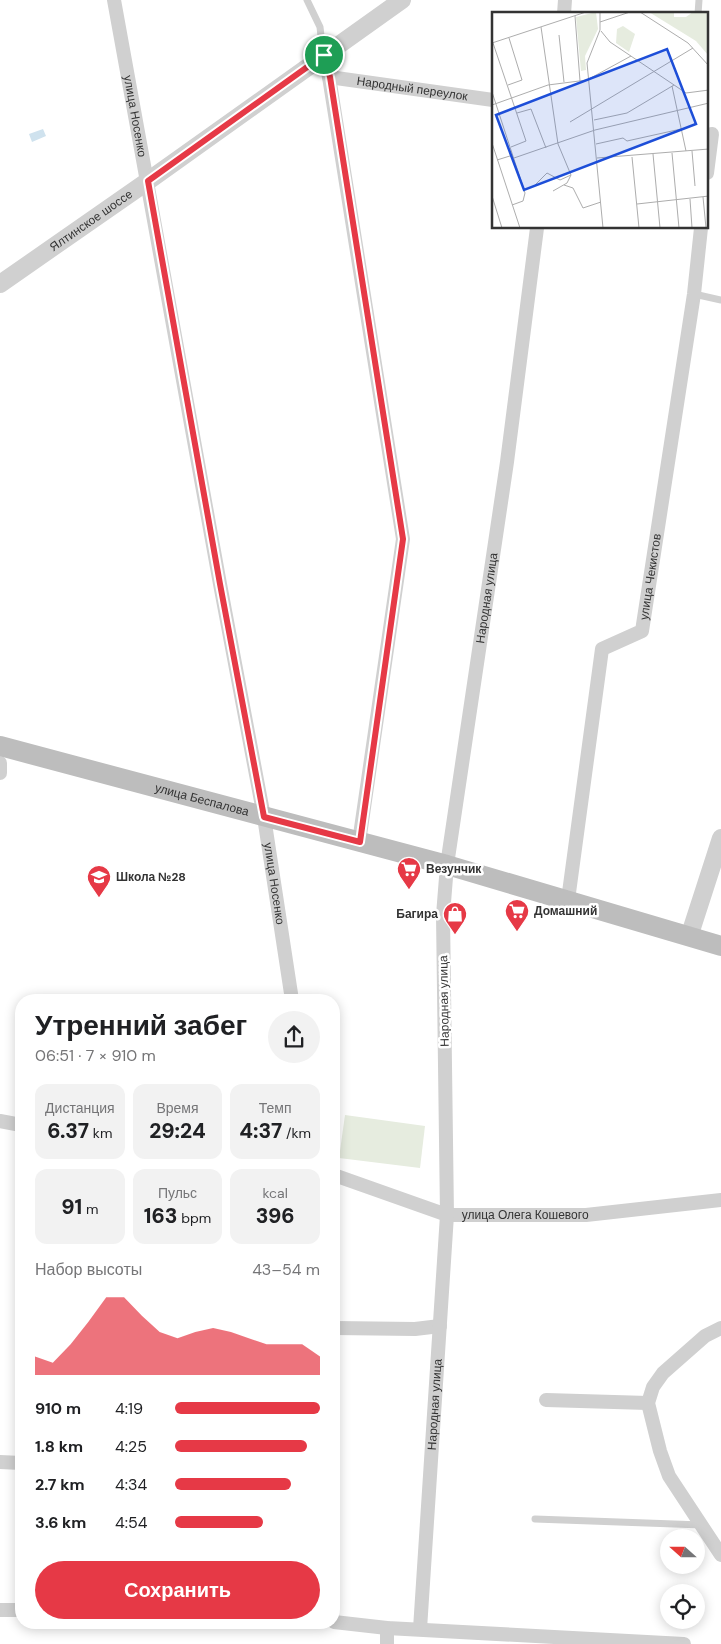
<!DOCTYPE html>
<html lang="ru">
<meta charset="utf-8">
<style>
body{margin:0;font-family:"DM Sans",sans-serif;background:#f2f2f2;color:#202124;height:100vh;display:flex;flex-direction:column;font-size:19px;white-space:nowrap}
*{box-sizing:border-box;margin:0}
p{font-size:16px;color:#757577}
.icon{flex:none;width:28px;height:28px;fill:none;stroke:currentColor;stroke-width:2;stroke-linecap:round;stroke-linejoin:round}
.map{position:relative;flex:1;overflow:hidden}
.side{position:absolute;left:15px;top:994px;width:325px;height:635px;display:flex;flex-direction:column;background:#fff;border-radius:20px;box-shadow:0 2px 12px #0003}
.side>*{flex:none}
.needle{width:32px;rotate:291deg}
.buttons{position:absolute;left:660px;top:1529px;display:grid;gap:10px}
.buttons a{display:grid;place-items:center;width:45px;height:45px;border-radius:50%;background:#fff;box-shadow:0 2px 12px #0003;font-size:25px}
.pin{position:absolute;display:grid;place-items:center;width:42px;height:42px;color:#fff;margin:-21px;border:2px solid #fff;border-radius:50%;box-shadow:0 1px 5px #0007}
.round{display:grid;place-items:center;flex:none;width:52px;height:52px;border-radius:26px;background:#f2f2f2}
.headline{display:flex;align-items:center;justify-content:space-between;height:85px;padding:0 20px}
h1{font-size:28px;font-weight:800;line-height:38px}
.figures{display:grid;grid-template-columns:repeat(3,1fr);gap:8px;height:85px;padding:5px 20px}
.figures div{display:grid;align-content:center;border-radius:12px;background:#f2f2f2;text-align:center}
.figures b{font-size:21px;font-weight:800}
.figures small{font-size:14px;font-weight:400}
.figures p{font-size:14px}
.chart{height:140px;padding:10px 20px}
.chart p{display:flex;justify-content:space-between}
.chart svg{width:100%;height:90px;margin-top:5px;fill:#e63946;opacity:.7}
.button{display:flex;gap:10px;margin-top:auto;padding:10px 20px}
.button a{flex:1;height:58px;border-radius:30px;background:#e63946;color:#fff;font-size:20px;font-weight:800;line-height:58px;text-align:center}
ul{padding:0 20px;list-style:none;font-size:16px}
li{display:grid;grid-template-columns:80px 60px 1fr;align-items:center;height:38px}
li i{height:12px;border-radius:6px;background:#e63946}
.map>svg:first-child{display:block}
.green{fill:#e6ecdf}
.water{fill:#cfe2ee}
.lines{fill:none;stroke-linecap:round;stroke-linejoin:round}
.service{stroke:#d0d0d0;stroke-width:7}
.minor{stroke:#d0d0d0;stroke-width:14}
.tertiary{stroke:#d0d0d0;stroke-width:18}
.secondary{stroke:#bdbdbd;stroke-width:20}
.route-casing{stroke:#fff;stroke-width:10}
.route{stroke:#e63946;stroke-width:6}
.labels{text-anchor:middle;stroke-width:5;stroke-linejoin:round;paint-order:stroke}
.street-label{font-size:12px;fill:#333;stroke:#fff}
.poi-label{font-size:12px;font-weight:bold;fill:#333;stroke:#fff;text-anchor:start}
.inset-road{fill:none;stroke:#adadad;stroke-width:1}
.view{fill:#1d4ed8;fill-opacity:0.15;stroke:#1d4ed8;stroke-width:2.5}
.inset-edge{fill:none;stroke:#333;stroke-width:2.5}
</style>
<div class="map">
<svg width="721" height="1644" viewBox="0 0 721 1644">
<rect width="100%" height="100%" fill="#fff"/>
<path class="green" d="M 345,1115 L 425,1126 L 420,1168 L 339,1158 Z"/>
<path class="water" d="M 43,129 L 46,136 L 32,142 L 29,134 Z"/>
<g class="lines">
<g class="service">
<path d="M 307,0 L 320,27 L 323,54"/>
<path d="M 698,14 L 699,0"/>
<path d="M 694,294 L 721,300"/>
<path d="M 535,1519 L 702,1525"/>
</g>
<g class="minor">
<path id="s1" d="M 114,0 L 220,584 L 264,817 L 292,1000"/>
<path d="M 564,14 L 565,0"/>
<path d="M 324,55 L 329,77 L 403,539 L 359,842"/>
<path id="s2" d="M 329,77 L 493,100"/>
<path d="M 707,173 L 712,134"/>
<path d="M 0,763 L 0,773"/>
<path id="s3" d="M 568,900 L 602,649 L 642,631 L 694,294 L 701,228"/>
<path d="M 0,1121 L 21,1125"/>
<path id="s4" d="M 334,1175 L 447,1215 L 586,1215 L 721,1200"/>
<path d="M 334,1328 L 415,1329 L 440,1326"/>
<path d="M 721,1328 L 705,1336 L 663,1373 L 653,1387 L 648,1403 L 660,1451 L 669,1476 L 721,1555"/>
<path d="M 546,1400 L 648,1403"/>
<path d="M 0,1462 L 21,1463"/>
<path d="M 0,1610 L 21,1610"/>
<path d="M 334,1622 L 387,1628 L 684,1644"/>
<path id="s5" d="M 420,1629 L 447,1215 L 443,915 L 447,865 L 507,462 L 537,228"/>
<path d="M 387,1644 L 387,1628"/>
</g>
<g class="tertiary">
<path id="s6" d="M 0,284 L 148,181 L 402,0"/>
<path d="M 689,937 L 721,838"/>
</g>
<path class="secondary" id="s7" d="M 0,746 L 447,865 L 721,946"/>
</g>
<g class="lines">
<g class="route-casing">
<path id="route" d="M 324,55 L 330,77 L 403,539 L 360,842 L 264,817 L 220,584 L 148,181 Z"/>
</g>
<use href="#route" class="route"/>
</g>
<defs>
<g id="supermarket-pin" transform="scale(1.25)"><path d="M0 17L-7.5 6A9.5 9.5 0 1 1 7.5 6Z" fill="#e63946" stroke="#fff"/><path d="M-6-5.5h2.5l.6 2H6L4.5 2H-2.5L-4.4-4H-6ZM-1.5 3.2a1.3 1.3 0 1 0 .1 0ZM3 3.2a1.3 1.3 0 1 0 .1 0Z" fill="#fff"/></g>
<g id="school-pin" transform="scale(1.25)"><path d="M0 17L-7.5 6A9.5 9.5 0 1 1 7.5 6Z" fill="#e63946" stroke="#fff"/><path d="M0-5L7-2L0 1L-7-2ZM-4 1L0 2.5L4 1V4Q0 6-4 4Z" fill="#fff"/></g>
<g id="shop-pin" transform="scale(1.25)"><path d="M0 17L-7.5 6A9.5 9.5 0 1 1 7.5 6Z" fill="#e63946" stroke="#fff"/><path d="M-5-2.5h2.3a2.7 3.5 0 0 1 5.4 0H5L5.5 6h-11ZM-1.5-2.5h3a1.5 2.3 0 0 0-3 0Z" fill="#fff"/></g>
</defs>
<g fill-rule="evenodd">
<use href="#supermarket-pin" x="409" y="869"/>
<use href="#school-pin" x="99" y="877"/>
<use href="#supermarket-pin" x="517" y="911"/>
<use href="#shop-pin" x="455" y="914"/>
</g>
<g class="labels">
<g class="street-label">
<text dy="4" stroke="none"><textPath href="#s2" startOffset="84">Народный переулок</textPath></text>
<text dy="4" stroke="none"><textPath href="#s1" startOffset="118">улица Носенко</textPath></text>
<text dy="4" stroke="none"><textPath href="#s6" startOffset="111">Ялтинское шоссе</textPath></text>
<text dy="4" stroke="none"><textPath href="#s3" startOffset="352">улица Чекистов</textPath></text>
<text dy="4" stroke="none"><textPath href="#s5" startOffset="1035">Народная улица</textPath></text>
<text dy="4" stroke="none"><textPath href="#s7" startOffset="209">улица Беспалова</textPath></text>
<text dy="4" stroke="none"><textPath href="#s1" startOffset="898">улица Носенко</textPath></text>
<text transform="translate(444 1001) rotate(-91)" y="4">Народная улица</text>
<text dy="4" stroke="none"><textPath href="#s4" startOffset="198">улица Олега Кошевого</textPath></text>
<text dy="4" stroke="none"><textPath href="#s5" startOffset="225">Народная улица</textPath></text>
</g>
<g class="poi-label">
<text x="426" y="873">Везунчик</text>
<text x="116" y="881">Школа №28</text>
<text x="534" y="915">Домашний</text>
<text x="438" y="918" text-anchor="end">Багира</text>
</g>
</g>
<g transform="translate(492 12)">
<rect width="216" height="216" fill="#fff"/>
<path d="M 104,0 L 106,17 L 93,44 L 94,58 L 89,59 L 84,5 ZM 157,0 L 182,0 L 182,5 L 194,5 L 201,0 L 216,0 L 216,43 L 204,29 ZM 131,14 L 143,22 L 137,40 L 124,31 L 125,17 Z" fill="#e6ecdf"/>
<path class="inset-road" d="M 108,0 L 108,18 L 95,51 L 111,216M 148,0 L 196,31 L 217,54M 83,4 L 88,69M 108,10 L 138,0M 109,19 L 118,30 L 194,81 L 217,78M 67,23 L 72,70M 0,31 L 94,0M 1,31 L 34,129 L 19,135M 16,73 L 30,68 L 17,26M 180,74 L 194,139M 0,80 L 33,181 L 31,189 L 20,193M 0,93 L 56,73 L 95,68 L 139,44M 25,101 L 39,97 L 54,136M 102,108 L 135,101 L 182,73M 78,110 L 201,36M 0,131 L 28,216M 104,132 L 131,126 L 135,129 L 189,117M 200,139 L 203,174M 180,141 L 187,216M 161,142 L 168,216M 140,145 L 147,216M 22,146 L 103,118 L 217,91M 105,146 L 217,137M 5,148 L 21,143M 72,173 L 81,176 L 91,196 L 109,190M 41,175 L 55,161 L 68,168 L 79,163 L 66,132 L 49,15M 61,179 L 75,171 L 79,163M 0,184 L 10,216M 211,185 L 214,216M 198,187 L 200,216M 145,192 L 217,184"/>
<path class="view" d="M 175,37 L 204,112 L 32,178 L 4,103 Z"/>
<rect width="216" height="216" class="inset-edge"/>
</g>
</svg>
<div class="buttons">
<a><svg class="needle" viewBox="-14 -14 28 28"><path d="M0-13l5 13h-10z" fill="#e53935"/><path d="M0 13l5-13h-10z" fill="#757577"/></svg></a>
<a><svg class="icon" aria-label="locate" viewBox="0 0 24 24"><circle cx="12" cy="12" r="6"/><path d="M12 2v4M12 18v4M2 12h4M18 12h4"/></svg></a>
</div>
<div class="pin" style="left:324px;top:55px;background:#1e9e55"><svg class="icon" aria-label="arrive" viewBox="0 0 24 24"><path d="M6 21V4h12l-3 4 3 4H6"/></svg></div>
<section class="side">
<div class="headline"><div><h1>Утренний забег</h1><p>06:51 · 7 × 910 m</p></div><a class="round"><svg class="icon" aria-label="share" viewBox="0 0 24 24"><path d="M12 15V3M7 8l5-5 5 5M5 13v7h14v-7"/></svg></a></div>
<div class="figures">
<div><p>Дистанция</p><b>6.37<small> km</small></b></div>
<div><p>Время</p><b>29:24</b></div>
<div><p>Темп</p><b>4:37<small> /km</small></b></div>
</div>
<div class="figures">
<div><b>91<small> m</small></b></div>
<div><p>Пульс</p><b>163<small> bpm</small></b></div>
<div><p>kcal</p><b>396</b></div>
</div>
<div class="chart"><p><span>Набор высоты</span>43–54 m</p>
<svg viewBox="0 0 160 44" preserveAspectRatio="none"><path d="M0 44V35L10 38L20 29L30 18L40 6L50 6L60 15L70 23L80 26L90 23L100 21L110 23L120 26L130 29L140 29L150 29L160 35V44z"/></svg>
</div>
<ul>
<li><b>910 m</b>4:19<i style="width:100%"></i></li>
<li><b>1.8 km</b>4:25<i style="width:91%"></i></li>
<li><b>2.7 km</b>4:34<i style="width:80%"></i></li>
<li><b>3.6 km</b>4:54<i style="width:61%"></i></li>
</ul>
<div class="button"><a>Сохранить</a></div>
</section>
</div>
